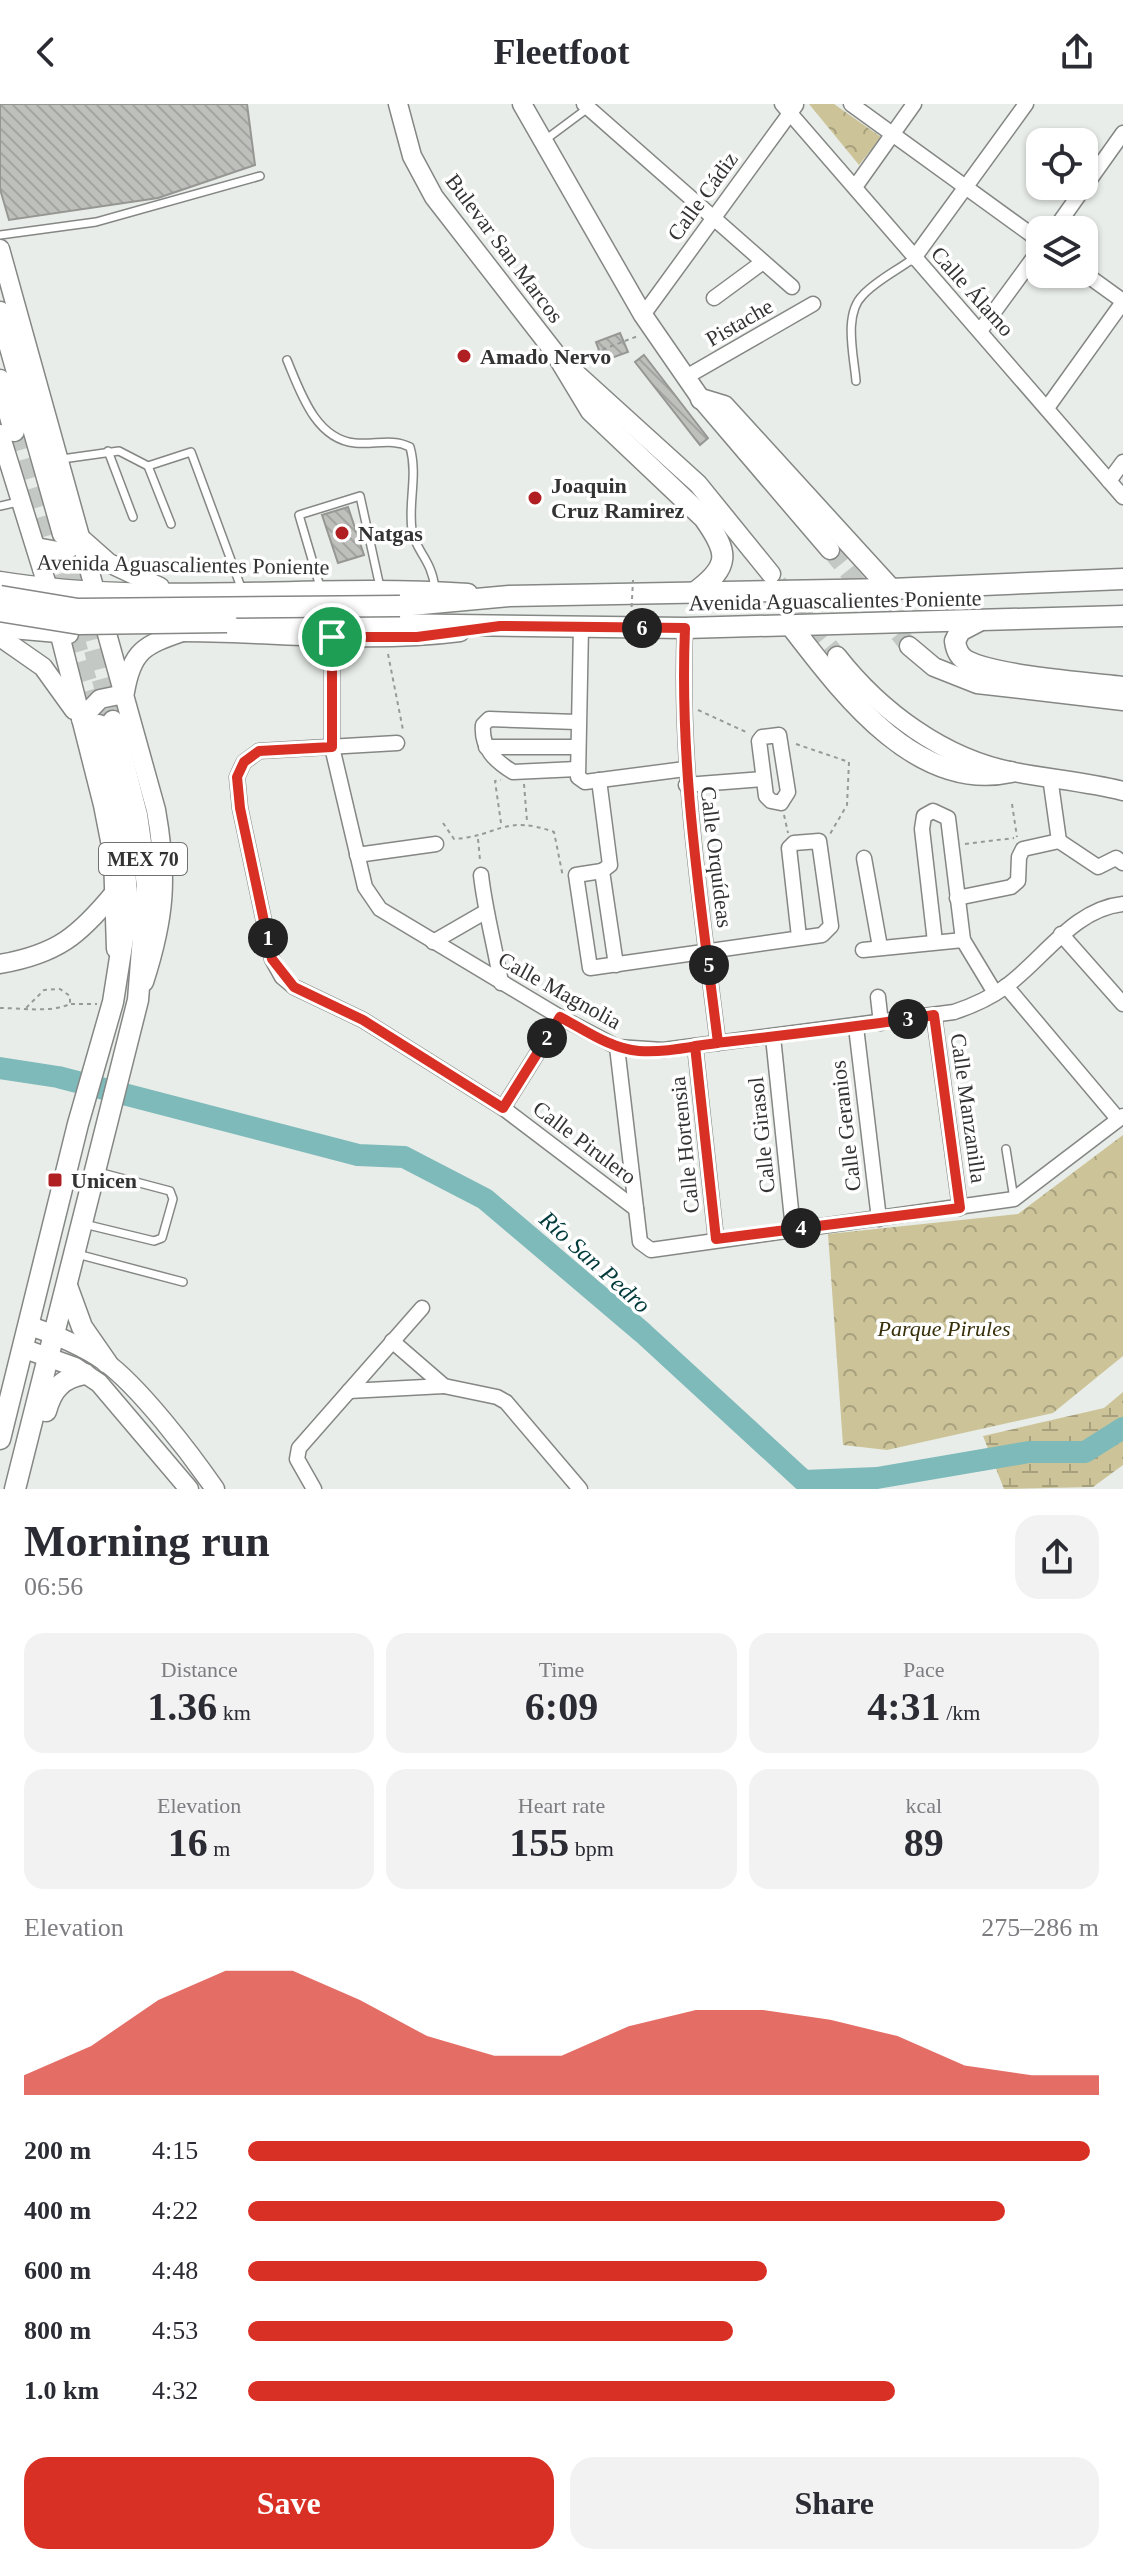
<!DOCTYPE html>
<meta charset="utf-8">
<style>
body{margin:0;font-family:"Times New Roman",serif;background:#f2f2f3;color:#2b2b33;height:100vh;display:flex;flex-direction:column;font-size:30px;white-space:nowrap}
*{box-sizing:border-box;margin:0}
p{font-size:26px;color:#7c7c81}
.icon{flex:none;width:44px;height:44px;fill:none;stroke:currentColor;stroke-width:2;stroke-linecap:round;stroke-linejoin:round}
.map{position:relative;height:1385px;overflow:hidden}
.sheet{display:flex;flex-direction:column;background:#fff;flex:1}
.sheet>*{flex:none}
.tools{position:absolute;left:1026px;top:24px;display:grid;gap:16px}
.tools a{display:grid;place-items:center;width:72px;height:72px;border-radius:16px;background:#fff;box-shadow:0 2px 6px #0004;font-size:40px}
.pin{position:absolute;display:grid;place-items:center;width:68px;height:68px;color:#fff;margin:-34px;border:4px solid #fff;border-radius:50%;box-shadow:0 2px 8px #0007}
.km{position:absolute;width:40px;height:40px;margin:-20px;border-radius:50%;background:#222;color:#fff;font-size:22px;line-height:40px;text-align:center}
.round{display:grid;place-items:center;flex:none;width:84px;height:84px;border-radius:24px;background:#f2f2f3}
.summary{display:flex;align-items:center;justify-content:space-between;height:136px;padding:0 24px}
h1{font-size:44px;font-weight:700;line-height:60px}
.figures{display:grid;grid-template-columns:repeat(3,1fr);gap:12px;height:136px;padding:8px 24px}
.figures div{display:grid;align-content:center;border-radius:20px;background:#f2f2f3;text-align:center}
.figures b{font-size:40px;font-weight:700}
.figures small{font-size:22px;font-weight:400}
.figures p{font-size:22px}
.chart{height:224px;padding:16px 24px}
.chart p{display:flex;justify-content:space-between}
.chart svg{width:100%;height:144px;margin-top:8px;fill:#d93025;opacity:.7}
.cta{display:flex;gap:16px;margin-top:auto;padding:16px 24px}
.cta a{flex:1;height:92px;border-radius:24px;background:#d93025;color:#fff;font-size:32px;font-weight:700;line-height:92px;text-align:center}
.cta a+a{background:#f2f2f3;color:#2b2b33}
ul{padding:0 24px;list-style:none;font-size:26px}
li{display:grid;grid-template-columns:128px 96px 1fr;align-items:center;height:60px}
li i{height:20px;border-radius:10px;background:#d93025}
header{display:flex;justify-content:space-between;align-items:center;height:104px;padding:0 24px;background:#fff;font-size:36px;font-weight:700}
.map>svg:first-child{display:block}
.wetland{fill:url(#wetland-marsh)}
.park{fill:url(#park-crowns)}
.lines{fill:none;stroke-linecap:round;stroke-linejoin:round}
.river{stroke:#7ebaba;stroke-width:22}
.building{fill:url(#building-back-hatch);stroke:#969793;stroke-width:2}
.secondary-tunnel{stroke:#c4c8c4;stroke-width:18;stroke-dasharray:18 9;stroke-linecap:butt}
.primary-tunnel{stroke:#c4c8c4;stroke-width:20;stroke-dasharray:20 10;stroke-linecap:butt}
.lane-casing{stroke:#848784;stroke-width:10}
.street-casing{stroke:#848784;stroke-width:17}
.secondary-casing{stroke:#848784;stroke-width:21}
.primary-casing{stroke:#848784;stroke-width:23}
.path{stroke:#979a97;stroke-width:2;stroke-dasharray:4 4;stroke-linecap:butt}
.lane{stroke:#fff;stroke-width:7}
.street{stroke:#fff;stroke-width:14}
.secondary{stroke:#fff;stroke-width:18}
.primary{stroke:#fff;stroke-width:20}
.primary-bridge-casing{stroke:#848784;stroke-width:23;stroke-linecap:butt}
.path-bridge{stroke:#979a97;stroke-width:2;stroke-dasharray:4 4;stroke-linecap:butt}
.primary-bridge{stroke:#fff;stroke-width:20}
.route-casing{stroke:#fff;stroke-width:16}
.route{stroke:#d93025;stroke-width:10}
.poi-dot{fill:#b01f21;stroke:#fff;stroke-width:3}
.labels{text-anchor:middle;stroke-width:7;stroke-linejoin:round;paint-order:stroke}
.shield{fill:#fff;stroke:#707070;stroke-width:2}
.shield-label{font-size:20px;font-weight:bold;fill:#323332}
.street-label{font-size:22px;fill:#323332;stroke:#fff}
.poi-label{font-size:22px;font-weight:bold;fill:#323332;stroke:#fff;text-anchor:start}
.park-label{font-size:22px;font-style:italic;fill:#362f09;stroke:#fff}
.water-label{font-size:24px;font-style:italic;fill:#003a3b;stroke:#fff}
</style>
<header><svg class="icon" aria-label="back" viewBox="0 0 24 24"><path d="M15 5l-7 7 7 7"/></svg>Fleetfoot<svg class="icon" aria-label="share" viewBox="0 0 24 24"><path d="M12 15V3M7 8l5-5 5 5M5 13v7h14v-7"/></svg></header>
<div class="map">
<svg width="1123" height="1385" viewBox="0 0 1123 1385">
<defs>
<pattern id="wetland-marsh" width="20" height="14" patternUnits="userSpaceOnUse" patternTransform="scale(2)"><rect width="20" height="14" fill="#ccc498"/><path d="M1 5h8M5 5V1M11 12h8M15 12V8" fill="none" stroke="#a6a07d"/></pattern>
<pattern id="park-crowns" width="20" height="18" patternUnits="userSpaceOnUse" patternTransform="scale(2)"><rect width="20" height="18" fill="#ccc498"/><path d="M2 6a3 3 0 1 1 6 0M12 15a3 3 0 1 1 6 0" fill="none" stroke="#a6a07d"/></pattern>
<pattern id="building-back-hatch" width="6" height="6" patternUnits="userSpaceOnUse" patternTransform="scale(2)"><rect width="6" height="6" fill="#bec0bc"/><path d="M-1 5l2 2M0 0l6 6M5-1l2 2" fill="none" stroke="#a4a5a2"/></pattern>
</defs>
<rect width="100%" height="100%" fill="#e9ede9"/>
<path class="wetland" d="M 1123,1288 L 1123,1361 L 1093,1383 L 1004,1385 L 983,1332 L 1104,1304 Z"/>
<g class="park">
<path d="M 809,0 L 834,0 L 881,33 L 859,61 Z"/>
<path d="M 1123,1031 L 1123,1252 L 1053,1309 L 887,1346 L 843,1341 L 828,1130 L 1018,1110 Z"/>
</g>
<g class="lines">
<path class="river" d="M 0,964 L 58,973 L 358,1051 L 404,1053 L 485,1095 L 643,1229 L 804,1377 L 877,1374 L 1029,1348 L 1085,1348 L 1123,1324"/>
</g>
<g class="building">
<path d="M 0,0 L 247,0 L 255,61 L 158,94 L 9,116 L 0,85 Z"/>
<path d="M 620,229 L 628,248 L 603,257 L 596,238 Z"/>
<path d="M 644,251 L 708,334 L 700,341 L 635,258 Z"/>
<path d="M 348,403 L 364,451 L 338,459 L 322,411 Z"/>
</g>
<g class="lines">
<g class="secondary-tunnel">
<path d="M 830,446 L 909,542"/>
<path d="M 778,479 L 837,552"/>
</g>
<g class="primary-tunnel">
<path d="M 14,327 L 98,615"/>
<path d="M 63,430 L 113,617"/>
</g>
<g class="lane-casing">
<g id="lane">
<path d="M 545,36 L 588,4"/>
<path d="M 0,131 L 96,118 L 260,72"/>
<path d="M 287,256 C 300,287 315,335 355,339 C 375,341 392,334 410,343 C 418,372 408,398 412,426 C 415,447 432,455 435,485"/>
<path d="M 856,277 C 854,252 843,210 863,191 C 877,176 898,166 914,154"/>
<path d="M 108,347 L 133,413"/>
<path d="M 62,355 L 119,347 L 148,362 L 191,348 L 242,486"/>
<path d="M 148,362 L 171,420"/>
<path d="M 0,402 L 18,398"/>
<path d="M 321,486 L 299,411 L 360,392 L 380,483"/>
<path d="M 1006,1045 L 1014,1095"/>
<path d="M 84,1120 L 154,1137 L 162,1134 L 173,1095 L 170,1087 L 98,1068"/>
<path d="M 77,1150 L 183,1178"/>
</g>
</g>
<g class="street-casing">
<g id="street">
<path d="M 584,0 L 792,183"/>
<path d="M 782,0 L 1123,393"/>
<path d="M 851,0 L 1040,137"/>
<path d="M 855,83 L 914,0"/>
<path d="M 1054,126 L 1123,29"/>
<path d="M 914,154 L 1026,0"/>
<path d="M 1084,169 L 1123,197"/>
<path d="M 714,194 L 763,158"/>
<path d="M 643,211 L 796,1"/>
<path d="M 980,227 L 1040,145"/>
<path d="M 686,273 L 813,200"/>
<path d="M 1047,304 L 1123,198"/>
<path d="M 1109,377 L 1123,358"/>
<path d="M 581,523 L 578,673 L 585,678 L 685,665"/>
<path d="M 685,524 C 679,664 701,800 718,939"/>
<path d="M 332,533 L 332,643 L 365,783 L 380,805 L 560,913 L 617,943 L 663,946 L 954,908 C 972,902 990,894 1005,883 C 1043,856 1073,805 1123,800"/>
<path d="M 577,618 L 489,615 L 483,621 C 481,644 495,657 513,668 L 577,665"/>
<path d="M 779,631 L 788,688 L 781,699 L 771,697 L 766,692 L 759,637 L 762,633 Z"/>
<path d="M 397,639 L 259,647 L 244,658 L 237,673 L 240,704 L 272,855 L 282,873 L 294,883 L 363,916 L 503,1004 L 636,1105"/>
<path d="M 486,643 L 576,643"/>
<path d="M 1050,673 L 1059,737"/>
<path d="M 599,676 L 610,761 L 602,767"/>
<path d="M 686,681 L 763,675"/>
<path d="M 1059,737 L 1098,763 L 1116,754 L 1123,759"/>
<path d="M 357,751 L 436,740"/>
<path d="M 864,754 L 880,843"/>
<path d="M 602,767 L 576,771 L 590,864 L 822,831 L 831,822 L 819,737 L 794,739 L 789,744 L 799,833"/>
<path d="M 602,767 L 616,861"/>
<path d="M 481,771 C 485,807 495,842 501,879"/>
<path d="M 957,794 L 1011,783 L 1018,777 L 1019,753 L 1023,745 L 1059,737"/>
<path d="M 1061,830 L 1123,900"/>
<path d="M 433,838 L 485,808"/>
<path d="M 935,838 L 922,725 L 924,712 L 933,707 L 948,714 L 963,836 L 995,889"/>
<path d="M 863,846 L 963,836"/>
<path d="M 1006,882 L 1118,1015"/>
<path d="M 878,893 L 881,919"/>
<path d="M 934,911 L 960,1104"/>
<path d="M 856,923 L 879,1115"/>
<path d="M 773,933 L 793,1125"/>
<path d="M 695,942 L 716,1135"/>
<path d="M 617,943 L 640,1138 L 651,1146 L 1014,1095 L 1123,1012"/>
<path d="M 503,1004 L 560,913"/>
<path d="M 392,1237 L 444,1282 L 497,1293 L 506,1298 L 580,1385"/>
<path d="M 349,1287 L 444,1282"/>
<path d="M 314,1385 L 297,1355 L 299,1344 L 422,1204"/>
</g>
</g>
<g class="secondary-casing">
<g id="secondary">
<path d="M 398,0 L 412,52 L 434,93 L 559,254 L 698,380 L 771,470"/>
<path d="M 522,0 L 643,211 L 701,295 L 830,446"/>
<path d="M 0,145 L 156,706 C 168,773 165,813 144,878"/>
<path d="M 0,330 L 48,484 L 103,701 L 113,752 L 116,845"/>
<path d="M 36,443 L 63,448 L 83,436 L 109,459 L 160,483"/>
<path d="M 0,477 C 155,502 313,478 468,489"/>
<path d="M 0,524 L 69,530"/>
<path d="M 179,528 C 273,528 367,540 460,528"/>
<path d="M 0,533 L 43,563 L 74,606"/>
<path d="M 909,542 L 934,563 L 977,580 L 1123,597"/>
<path d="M 837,552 C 880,607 944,655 1014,668 C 1050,675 1087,678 1123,687"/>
<path d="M 125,588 C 132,546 145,541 182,528"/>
<path d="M 81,615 L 100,595 L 124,590"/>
<path d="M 0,860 C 57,850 79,832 115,788"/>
<path d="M 30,1222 C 56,1231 81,1241 104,1257 C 139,1282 190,1349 215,1385"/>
<path d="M 25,1245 L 75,1263 L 99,1279 L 189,1385"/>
</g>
</g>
<g class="primary-casing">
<g id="primary">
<path d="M 0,208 L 63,430"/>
<path d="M 559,254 L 591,307 L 704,414 C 729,449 731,462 694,489"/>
<path d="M 0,276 L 14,327"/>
<path d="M 701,295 L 724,302 L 891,485"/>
<path d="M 400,502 L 509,492 L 891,485 L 1123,475"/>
<path d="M 979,517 L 960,527 L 955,537 C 956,545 959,553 967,557 C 996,572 1087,579 1123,583"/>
<path d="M 227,518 L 685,524 L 1123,512"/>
<path d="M 791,522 C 842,588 916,689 1011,668"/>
<path d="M 67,1182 L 82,1223 L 107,1259"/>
<path d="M 46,1307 C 52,1285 62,1274 85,1270"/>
<path d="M 0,1335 L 78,1020 L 113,898 L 128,803 L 121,715 L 99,621"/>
<path d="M 15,1385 L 138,896 L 147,781 L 137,711 L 113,617"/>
</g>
</g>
<g class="path">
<path d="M 580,254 L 638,232"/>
<path d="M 388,550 L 403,626"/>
<path d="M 698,606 L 746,628"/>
<path d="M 796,640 L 849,658 L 847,701 L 830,730"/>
<path d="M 524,680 L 527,717"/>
<path d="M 1012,700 L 1017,733"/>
<path d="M 784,711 L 788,729"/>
<path d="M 443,719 L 454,735 C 499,732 504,710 554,728 L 563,773"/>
<path d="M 501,719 L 495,677 L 501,676"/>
<path d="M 478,735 L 480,756"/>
<path d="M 965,740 L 1014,734"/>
<path d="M 71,900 L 97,900"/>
<path d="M 0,904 C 22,904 50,909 70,900 L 70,892 L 60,885 L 44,886 L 26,904"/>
</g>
<use href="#lane" class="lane"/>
<use href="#street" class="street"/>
<use href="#secondary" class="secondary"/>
<use href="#primary" class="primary"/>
<g class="primary-bridge-casing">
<g id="primary-bridge">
<path d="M 0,492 L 78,505 L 400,502"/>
<path d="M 0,507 L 79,520 L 227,518"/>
</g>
</g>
<path class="path-bridge" d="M 630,535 L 633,476"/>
<use href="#primary-bridge" class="primary-bridge"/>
</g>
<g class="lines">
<g class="route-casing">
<path id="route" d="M 332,533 L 332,643 L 259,647 L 244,658 L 237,673 L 240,704 L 272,855 L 294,883 L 363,916 L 503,1004 L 560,913 C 585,926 611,945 639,947 C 668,949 697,941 725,938 C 795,930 865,922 934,911 L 960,1104 L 716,1135 L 695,942 L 718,939 C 701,799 679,665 685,524 L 500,522 L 417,533 L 332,533"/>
</g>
<use href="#route" class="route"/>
</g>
<g class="poi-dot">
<circle cx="464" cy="252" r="8"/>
<circle cx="535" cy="394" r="8"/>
<circle cx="342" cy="429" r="8"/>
<rect x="47" y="1068" width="16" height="16" rx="4"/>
</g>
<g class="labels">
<rect class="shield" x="99" y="739" width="88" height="32" rx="6"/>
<g class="shield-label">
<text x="143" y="762">MEX 70</text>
</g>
<g class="street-label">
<text transform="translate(702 92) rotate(-54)" y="8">Calle Cádiz</text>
<text transform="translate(505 144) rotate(53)" y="8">Bulevar San Marcos</text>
<text transform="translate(973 187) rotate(48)" y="8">Calle Álamo</text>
<text transform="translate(739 218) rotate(-30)" y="8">Pistache</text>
<text transform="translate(183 460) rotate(1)" y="8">Avenida Aguascalientes Poniente</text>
<text transform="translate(835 496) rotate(-1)" y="8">Avenida Aguascalientes Poniente</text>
<text transform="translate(717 753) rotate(83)" y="8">Calle Orquídeas</text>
<text transform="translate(560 886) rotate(29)" y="8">Calle Magnolia</text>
<text transform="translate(969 1004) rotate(82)" y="8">Calle Manzanilla</text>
<text transform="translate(845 1022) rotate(-97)" y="8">Calle Geranios</text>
<text transform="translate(761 1031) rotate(-96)" y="8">Calle Girasol</text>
<text transform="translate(585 1038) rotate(37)" y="8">Calle Pirulero</text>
<text transform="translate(684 1041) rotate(-96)" y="8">Calle Hortensia</text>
</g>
<g class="poi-label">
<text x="480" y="260">Amado Nervo</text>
<text x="551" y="389">Joaquin<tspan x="551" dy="25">Cruz Ramirez</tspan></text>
<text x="358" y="437">Natgas</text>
<text x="71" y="1084">Unicen</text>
</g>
<g class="park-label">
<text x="944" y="1232">Parque Pirules</text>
</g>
<g class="water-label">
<text transform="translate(595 1158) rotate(42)" y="8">Río San Pedro</text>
</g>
</g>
</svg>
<div class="tools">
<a><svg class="icon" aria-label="locate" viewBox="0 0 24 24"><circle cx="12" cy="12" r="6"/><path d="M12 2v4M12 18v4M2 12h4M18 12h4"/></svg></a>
<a><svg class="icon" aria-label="layers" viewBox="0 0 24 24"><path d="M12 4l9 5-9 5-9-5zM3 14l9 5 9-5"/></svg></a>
</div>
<div class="pin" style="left:332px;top:533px;background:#1e9e55"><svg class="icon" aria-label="arrive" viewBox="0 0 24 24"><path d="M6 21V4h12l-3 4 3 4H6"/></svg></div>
<b class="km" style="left:268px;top:834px">1</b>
<b class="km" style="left:547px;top:934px">2</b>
<b class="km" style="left:908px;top:915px">3</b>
<b class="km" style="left:801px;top:1124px">4</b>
<b class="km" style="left:709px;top:861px">5</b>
<b class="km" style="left:642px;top:524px">6</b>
</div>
<section class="sheet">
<div class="summary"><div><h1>Morning run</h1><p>06:56</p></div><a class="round"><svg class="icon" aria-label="share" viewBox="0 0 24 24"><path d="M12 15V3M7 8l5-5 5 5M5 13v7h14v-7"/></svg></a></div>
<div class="figures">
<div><p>Distance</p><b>1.36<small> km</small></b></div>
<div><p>Time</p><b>6:09</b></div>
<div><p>Pace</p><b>4:31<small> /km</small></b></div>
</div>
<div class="figures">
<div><p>Elevation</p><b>16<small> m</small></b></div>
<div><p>Heart rate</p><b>155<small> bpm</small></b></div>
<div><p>kcal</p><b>89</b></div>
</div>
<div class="chart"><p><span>Elevation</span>275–286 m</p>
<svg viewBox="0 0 160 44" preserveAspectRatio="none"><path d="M0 44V38L10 29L20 15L30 6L40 6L50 15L60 26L70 32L80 32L90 23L100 18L110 18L120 21L130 26L140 35L150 38L160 38V44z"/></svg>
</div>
<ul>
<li><b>200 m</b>4:15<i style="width:99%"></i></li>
<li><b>400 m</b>4:22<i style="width:89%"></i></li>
<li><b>600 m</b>4:48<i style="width:61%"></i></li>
<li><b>800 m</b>4:53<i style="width:57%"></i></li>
<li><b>1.0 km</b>4:32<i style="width:76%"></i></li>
</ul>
<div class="cta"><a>Save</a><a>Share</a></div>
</section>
